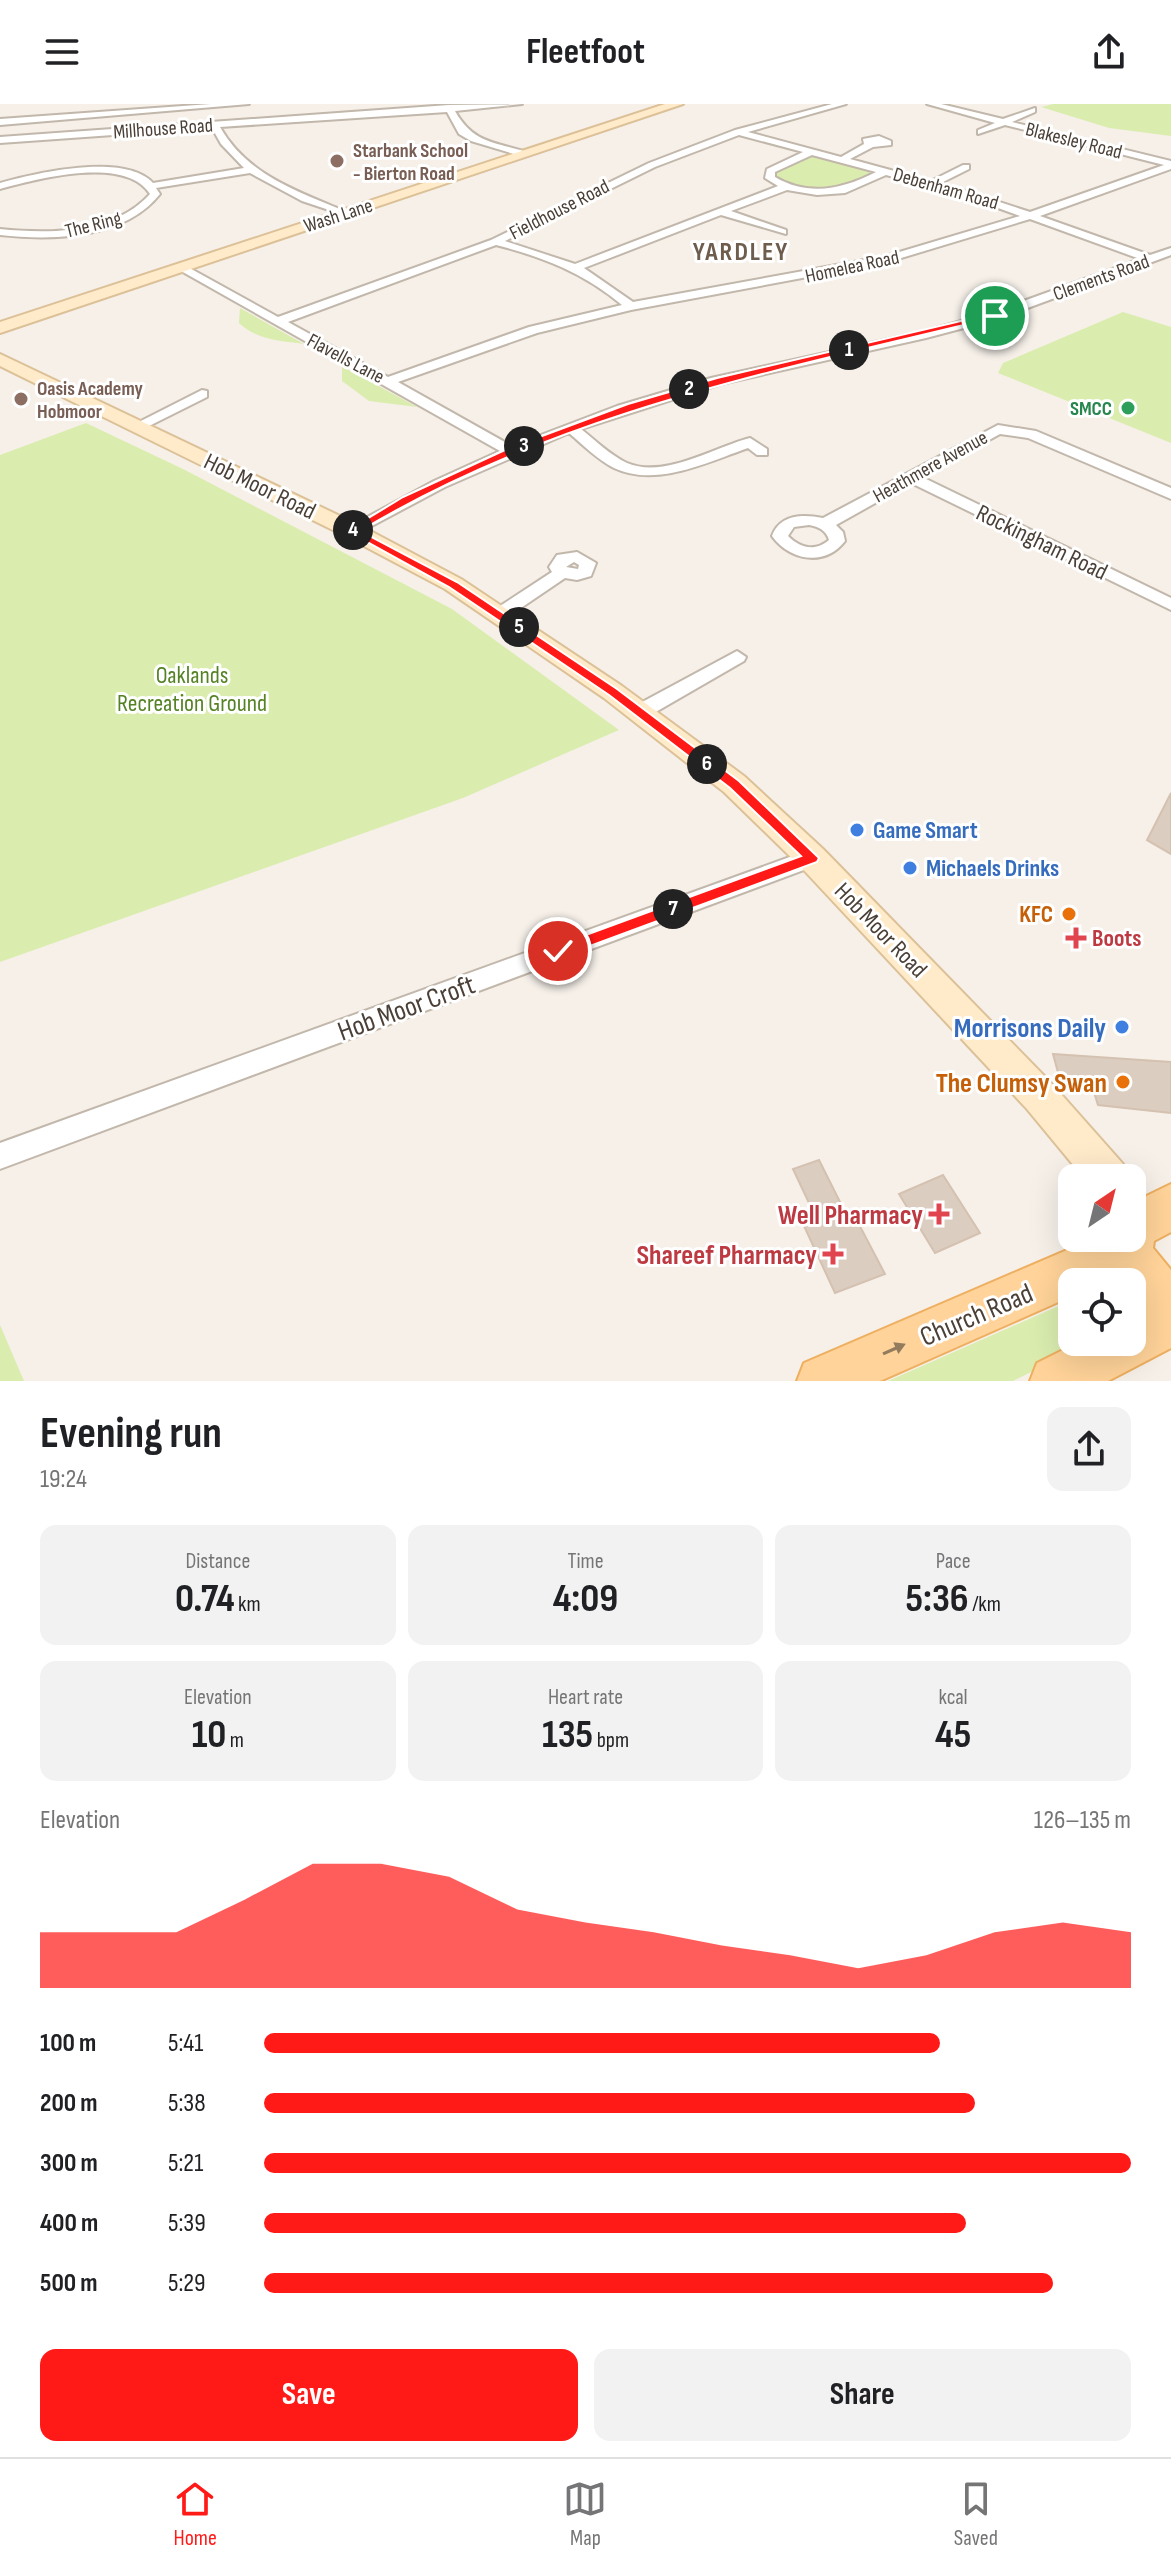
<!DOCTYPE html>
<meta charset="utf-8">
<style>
body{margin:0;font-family:"Sofia Sans Condensed",sans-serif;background:#f2f2f2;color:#202124;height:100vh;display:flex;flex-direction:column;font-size:30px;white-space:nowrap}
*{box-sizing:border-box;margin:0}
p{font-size:26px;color:#757577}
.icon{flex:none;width:44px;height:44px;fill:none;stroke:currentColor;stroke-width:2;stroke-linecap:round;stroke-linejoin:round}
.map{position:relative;height:1277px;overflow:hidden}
.panel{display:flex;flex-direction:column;background:#fff;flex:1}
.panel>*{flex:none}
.needle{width:52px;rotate:35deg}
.controls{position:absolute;left:1058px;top:1060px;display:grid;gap:16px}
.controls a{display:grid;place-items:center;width:88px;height:88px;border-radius:16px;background:#fff;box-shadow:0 8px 32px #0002;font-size:40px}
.pin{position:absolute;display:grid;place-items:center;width:68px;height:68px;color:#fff;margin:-34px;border:4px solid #fff;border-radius:50%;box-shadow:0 2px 8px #0007}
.km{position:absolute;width:40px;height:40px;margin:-20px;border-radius:50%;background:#222;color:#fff;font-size:22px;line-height:40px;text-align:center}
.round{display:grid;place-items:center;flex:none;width:84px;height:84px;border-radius:16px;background:#f2f2f2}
.overview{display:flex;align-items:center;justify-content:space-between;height:136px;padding:0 40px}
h1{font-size:44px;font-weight:700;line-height:60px}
.metrics{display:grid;grid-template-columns:repeat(3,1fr);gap:12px;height:136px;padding:8px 40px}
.metrics div{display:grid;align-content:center;border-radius:16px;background:#f2f2f2;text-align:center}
.metrics b{font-size:40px;font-weight:700}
.metrics small{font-size:22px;font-weight:400}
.metrics p{font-size:22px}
.chart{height:224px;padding:16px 40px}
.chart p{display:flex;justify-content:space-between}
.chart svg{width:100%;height:144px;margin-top:8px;fill:#ff1917;opacity:.7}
.cta{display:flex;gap:16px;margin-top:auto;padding:16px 40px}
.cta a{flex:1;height:92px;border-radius:16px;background:#ff1917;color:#fff;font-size:32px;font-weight:700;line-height:92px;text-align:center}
.cta a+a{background:#f2f2f2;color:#202124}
ul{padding:0 40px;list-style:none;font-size:26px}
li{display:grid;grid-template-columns:128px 96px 1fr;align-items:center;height:60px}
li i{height:20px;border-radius:10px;background:#ff1917}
header{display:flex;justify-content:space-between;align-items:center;height:104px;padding:0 40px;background:#fff;font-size:36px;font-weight:700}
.menu{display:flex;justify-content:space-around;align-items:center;height:112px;border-top:2px solid #e0e0e0;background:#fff;font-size:22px;color:#757577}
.menu a{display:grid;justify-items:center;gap:4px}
.menu .on{color:#ff1917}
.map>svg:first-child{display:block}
.green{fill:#daedaf}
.building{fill:#dccdc1;stroke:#d4c1b0;stroke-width:2}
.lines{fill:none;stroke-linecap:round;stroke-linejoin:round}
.street-casing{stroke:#c2b7ab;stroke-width:4}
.secondary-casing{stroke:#dcc198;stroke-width:4}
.primary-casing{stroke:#eeaf60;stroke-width:4}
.street{fill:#fff;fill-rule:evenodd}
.secondary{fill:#ffebca;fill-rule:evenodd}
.primary{fill:#ffd399;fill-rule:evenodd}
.oneway{fill:#937b5e}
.route{fill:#ff1917;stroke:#fff;stroke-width:2}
.education-dot{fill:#8d6e63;stroke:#fff;stroke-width:3}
.leisure-dot{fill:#2e9e5b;stroke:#fff;stroke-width:3}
.shop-dot{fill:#3f7fe0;stroke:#fff;stroke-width:3}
.food-dot{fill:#e8710a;stroke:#fff;stroke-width:3}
.health-dot{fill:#e0444e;stroke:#fff;stroke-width:3}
.labels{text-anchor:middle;stroke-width:6;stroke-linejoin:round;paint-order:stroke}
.far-street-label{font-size:20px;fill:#4b4037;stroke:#fff}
.far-education-label{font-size:20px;font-weight:bold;fill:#785e54;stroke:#fff;text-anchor:start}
.far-leisure-label{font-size:20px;font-weight:bold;fill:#27864d;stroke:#fff;text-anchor:end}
.street-label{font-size:24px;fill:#4b4037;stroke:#fff}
.park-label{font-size:24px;fill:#558224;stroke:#fff}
.shop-label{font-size:24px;font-weight:bold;fill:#366cbe;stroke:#fff;text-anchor:start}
.food-label{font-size:24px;font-weight:bold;fill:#c56008;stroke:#fff;text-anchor:end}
.health-label{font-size:24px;font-weight:bold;fill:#be3a42;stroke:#fff;text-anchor:start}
.far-district-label{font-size:26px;font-weight:bold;letter-spacing:2px;fill:#6e5c4d;stroke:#fff}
.near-street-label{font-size:28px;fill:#4b4037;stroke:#fff}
.near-shop-label{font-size:28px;font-weight:bold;fill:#366cbe;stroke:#fff;text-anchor:end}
.near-food-label{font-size:28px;font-weight:bold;fill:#c56008;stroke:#fff;text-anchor:end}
.near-health-label{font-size:28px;font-weight:bold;fill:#be3a42;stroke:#fff;text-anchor:end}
</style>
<header><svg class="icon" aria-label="menu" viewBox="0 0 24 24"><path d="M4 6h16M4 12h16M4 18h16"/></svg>Fleetfoot<svg class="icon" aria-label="share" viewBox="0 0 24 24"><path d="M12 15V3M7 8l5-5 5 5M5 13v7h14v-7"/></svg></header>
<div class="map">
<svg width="1171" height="1277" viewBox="0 0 1171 1277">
<rect width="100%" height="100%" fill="#f6f0e9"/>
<g class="green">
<path d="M 1053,0 L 1171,0 L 1171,32 L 1109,24 L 1041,3 Z"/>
<path d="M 809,52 L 866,63 L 872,70 C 840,85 804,93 773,72 L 775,66 Z"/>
<path d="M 240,204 L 304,240 C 280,237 257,236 239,219 Z"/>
<path d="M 1123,208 L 1171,223 L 1171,339 L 998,269 L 1003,259 Z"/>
<path d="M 342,262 L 417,303 L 369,297 L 342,277 Z"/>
<path d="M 86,319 L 185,366 L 452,505 L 619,626 L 463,694 L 0,858 L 0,351 Z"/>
<path d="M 1072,1196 L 1072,1238 L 1093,1238 L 1013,1277 L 888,1277 Z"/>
<path d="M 0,1221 L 24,1277 L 0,1277 Z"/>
</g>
<g class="building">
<path d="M 1171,689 L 1171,750 L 1147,736 Z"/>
<path d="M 1053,950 L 1171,958 L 1171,1009 L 1098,1001 L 1093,985 L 1076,983 L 1073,973 L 1059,972 Z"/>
<path d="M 819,1056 L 846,1110 L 852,1107 L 885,1170 L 835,1189 L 804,1122 L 818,1118 L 793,1065 Z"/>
<path d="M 943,1071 L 980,1129 L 935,1149 L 899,1090 Z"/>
</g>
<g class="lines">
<g class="street-casing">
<g id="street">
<path d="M 211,0 L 249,0 L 0,21 L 0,15 Z"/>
<path d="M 522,0 L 455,7 C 473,39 494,38 527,48 L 524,53 L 471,37 L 459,30 L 447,8 L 220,23 C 247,71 299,88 347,108 L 347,112 L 302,97 L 250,69 L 156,84 L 160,90 C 124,135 53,137 0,131 L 0,125 C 50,130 114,130 150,90 C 125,51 37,75 0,85 L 0,79 C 35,69 125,48 153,79 L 244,64 L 221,40 L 212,24 L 0,39 L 0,33 L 449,1 Z"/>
<path d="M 832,0 L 846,0 L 748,28 L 841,53 L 864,40 L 863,35 L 879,32 L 891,37 L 891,41 L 873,43 L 850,55 L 931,77 L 963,61 L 969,61 L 969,65 L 941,79 L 1030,108 L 1164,61 L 1005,21 L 978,30 L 978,26 L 995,19 L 927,0 L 941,0 L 1003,15 L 1035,4 L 1035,8 L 1012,18 L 1171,57 L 1171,65 L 1040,112 L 1150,151 L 1171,144 L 1171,151 L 998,215 L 926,234 L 721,280 L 581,325 C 595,336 610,351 627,359 C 665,375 714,343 750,334 L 767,345 L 767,351 L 757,351 L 748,344 C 708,358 656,384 614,364 C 597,355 583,341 569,329 L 445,383 L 353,432 L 345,427 L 347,424 L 434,377 L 500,347 L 174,163 L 184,161 L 278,213 L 491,136 L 649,59 L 735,26 ZM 739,31 L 803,48 L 767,65 L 765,74 L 778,82 L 575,160 L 505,137 L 655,63 ZM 812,51 L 876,68 C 843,85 809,93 775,73 L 775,68 ZM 886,71 L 965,92 L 1020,112 L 886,152 L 633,198 L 584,164 L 721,111 L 786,130 L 786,126 L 731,107 L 787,86 L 817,91 L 845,89 ZM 1030,115 L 1140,155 L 990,209 L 925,227 L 711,274 L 617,302 L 512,342 L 398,278 L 537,229 L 631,206 L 888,158 ZM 496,141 C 543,153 584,169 622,201 L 529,223 L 388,273 L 288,218 Z"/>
<path d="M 202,286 L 207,287 L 207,293 L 143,325 L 133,325 L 131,322 Z"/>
<path d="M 998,321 L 1036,327 L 1171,384 L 1171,395 L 1028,334 L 1000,330 L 922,373 L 1171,494 L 1171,506 L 911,379 L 836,421 L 843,428 L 845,437 C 825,463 790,457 772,432 C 780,410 803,410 823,414 ZM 809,421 C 819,423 826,426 829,436 C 815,448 800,444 788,432 L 794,423 Z"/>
<path d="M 577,448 L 596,459 L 591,472 L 577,476 L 565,474 L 506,514 L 494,514 L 491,510 L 494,506 L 552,468 L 549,463 L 557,451 ZM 574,458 L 579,461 L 578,465 L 566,463 Z"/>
<path d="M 737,547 L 746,553 L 744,557 L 647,613 L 640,615 L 630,608 L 633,603 Z"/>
<path d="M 812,745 L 820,748 L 823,754 L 820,760 L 0,1065 L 0,1039 Z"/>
</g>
</g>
<g class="secondary-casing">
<g id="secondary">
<path d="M 665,0 L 683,0 L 0,229 L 0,218 Z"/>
<path d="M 0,250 L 361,422 L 461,475 L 622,582 L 744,672 L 823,745 L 1053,981 L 1123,1060 L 1129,1074 L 1084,1074 L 1027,1005 L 801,763 L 724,688 L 604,594 L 445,485 L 345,432 L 0,262 Z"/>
</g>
</g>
<g class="primary-casing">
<path id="primary" d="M 1171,1080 L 1171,1128 L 1154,1137 L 1153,1144 L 1171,1166 L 1171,1244 L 1108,1277 L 1030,1277 L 1037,1259 L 1079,1238 L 1132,1238 L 1132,1212 L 1144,1205 L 1132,1195 L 1132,1178 L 1119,1178 L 1116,1172 L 1104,1178 L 1072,1178 L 1072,1192 L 880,1277 L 797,1277 L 804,1259 L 1095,1134 L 1132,1134 L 1132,1099 Z"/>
</g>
<use href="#street" class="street"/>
<use href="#secondary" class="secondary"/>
<use href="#primary" class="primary"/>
</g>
<defs><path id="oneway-solid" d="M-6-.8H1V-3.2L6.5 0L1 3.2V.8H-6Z" transform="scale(2)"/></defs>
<use class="oneway" href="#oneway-solid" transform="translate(894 1245) rotate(-24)"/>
<path class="route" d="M 995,209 L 997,213 C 776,267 559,308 360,427 L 457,478 L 617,585 L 739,677 L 819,754 L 817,758 L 563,852 L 553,852 L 553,843 L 801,752 L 730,684 L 609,591 L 449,483 L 347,427 L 403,393 L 507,345 L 628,300 L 717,274 Z"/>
<g class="education-dot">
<circle cx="337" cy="57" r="8"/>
<circle cx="21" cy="295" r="8"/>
</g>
<circle class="leisure-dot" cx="1128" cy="304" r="8"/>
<g class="shop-dot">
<circle cx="857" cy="726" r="8"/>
<circle cx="910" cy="764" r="8"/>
<circle cx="1122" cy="923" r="8"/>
</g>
<g class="food-dot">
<circle cx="1069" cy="810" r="8"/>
<circle cx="1123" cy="978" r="8"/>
</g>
<g class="health-dot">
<path d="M1072 822h8v8h8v8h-8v8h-8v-8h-8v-8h8z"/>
<path d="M935 1098h8v8h8v8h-8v8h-8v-8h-8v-8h8z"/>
<path d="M829 1138h8v8h8v8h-8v8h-8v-8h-8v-8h8z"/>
</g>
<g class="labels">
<g class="far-street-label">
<text transform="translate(163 24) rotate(-4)" y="7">Millhouse Road</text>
<text transform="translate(1074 36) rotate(14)" y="7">Blakesley Road</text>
<text transform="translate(946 84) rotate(16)" y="7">Debenham Road</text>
<text transform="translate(559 105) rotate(-27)" y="7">Fieldhouse Road</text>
<text transform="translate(338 111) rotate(-18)" y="7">Wash Lane</text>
<text transform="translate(93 120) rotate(-14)" y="7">The Ring</text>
<text transform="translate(852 162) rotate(-12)" y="7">Homelea Road</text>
<text transform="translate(1101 173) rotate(-20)" y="7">Clements Road</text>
<text transform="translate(346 254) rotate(28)" y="7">Flavells Lane</text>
<text transform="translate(930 362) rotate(-29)" y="7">Heathmere Avenue</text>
</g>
<g class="far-education-label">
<text x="353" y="53">Starbank School<tspan x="353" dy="23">- Bierton Road</tspan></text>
<text x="37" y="291">Oasis Academy<tspan x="37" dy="23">Hobmoor</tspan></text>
</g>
<g class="far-leisure-label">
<text x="1112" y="311">SMCC</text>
</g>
<g class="street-label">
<text transform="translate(260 382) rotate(26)" y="8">Hob Moor Road</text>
<text transform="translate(1042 438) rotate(26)" y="8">Rockingham Road</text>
<text transform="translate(881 826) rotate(46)" y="8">Hob Moor Road</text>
</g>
<g class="park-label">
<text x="192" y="579">Oaklands<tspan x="192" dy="28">Recreation Ground</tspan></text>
</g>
<g class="shop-label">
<text x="873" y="734">Game Smart</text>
<text x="926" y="772">Michaels Drinks</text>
</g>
<g class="food-label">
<text x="1053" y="818">KFC</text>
</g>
<g class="health-label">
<text x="1092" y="842">Boots</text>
</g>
<g class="far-district-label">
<text x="741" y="156">YARDLEY</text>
</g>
<g class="near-street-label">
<text transform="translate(406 903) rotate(-20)" y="10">Hob Moor Croft</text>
<text transform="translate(976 1210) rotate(-23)" y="10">Church Road</text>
</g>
<g class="near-shop-label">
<text x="1106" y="933">Morrisons Daily</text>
</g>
<g class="near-food-label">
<text x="1107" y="988">The Clumsy Swan</text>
</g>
<g class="near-health-label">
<text x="923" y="1120">Well Pharmacy</text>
<text x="817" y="1160">Shareef Pharmacy</text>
</g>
</g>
</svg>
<div class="controls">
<a><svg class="needle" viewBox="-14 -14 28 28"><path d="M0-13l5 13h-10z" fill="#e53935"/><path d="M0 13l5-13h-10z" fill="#757577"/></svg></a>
<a><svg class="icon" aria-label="locate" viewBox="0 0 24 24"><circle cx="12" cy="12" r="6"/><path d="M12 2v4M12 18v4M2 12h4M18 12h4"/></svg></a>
</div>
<div class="pin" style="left:995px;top:212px;background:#1e9e55"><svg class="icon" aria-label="arrive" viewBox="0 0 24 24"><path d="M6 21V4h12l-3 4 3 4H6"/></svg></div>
<div class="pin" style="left:558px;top:847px;background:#d93025"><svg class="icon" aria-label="check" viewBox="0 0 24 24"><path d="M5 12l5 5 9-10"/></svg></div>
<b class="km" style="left:849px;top:246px">1</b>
<b class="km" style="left:689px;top:285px">2</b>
<b class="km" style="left:524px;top:342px">3</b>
<b class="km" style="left:353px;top:426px">4</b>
<b class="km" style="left:519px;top:523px">5</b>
<b class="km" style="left:707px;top:660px">6</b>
<b class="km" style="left:673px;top:805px">7</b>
</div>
<section class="panel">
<div class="overview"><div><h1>Evening run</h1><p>19:24</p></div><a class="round"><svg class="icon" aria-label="share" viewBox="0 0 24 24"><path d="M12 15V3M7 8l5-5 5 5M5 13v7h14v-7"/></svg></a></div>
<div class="metrics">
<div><p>Distance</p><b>0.74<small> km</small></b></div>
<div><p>Time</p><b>4:09</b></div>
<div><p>Pace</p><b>5:36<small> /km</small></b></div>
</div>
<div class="metrics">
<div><p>Elevation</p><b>10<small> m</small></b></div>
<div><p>Heart rate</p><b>135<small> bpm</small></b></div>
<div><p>kcal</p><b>45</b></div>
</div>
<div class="chart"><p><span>Elevation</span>126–135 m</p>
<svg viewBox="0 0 160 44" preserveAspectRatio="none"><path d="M0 44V27L10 27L20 27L30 17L40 6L50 6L60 10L70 20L80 24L90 27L100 31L110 34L120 38L130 34L140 27L150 24L160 27V44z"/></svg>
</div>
<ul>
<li><b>100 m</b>5:41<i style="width:78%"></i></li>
<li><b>200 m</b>5:38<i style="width:82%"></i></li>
<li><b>300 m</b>5:21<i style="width:100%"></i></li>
<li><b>400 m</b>5:39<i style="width:81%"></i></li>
<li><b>500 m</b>5:29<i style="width:91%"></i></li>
</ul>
<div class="cta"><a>Save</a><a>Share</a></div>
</section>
<nav class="menu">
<a class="on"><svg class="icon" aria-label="home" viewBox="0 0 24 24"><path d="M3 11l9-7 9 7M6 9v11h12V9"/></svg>Home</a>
<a><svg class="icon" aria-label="map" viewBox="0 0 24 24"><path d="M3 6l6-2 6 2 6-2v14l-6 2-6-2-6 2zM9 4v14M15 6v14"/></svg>Map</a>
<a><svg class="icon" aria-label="saved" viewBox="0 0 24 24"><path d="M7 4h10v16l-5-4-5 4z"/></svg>Saved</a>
</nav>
